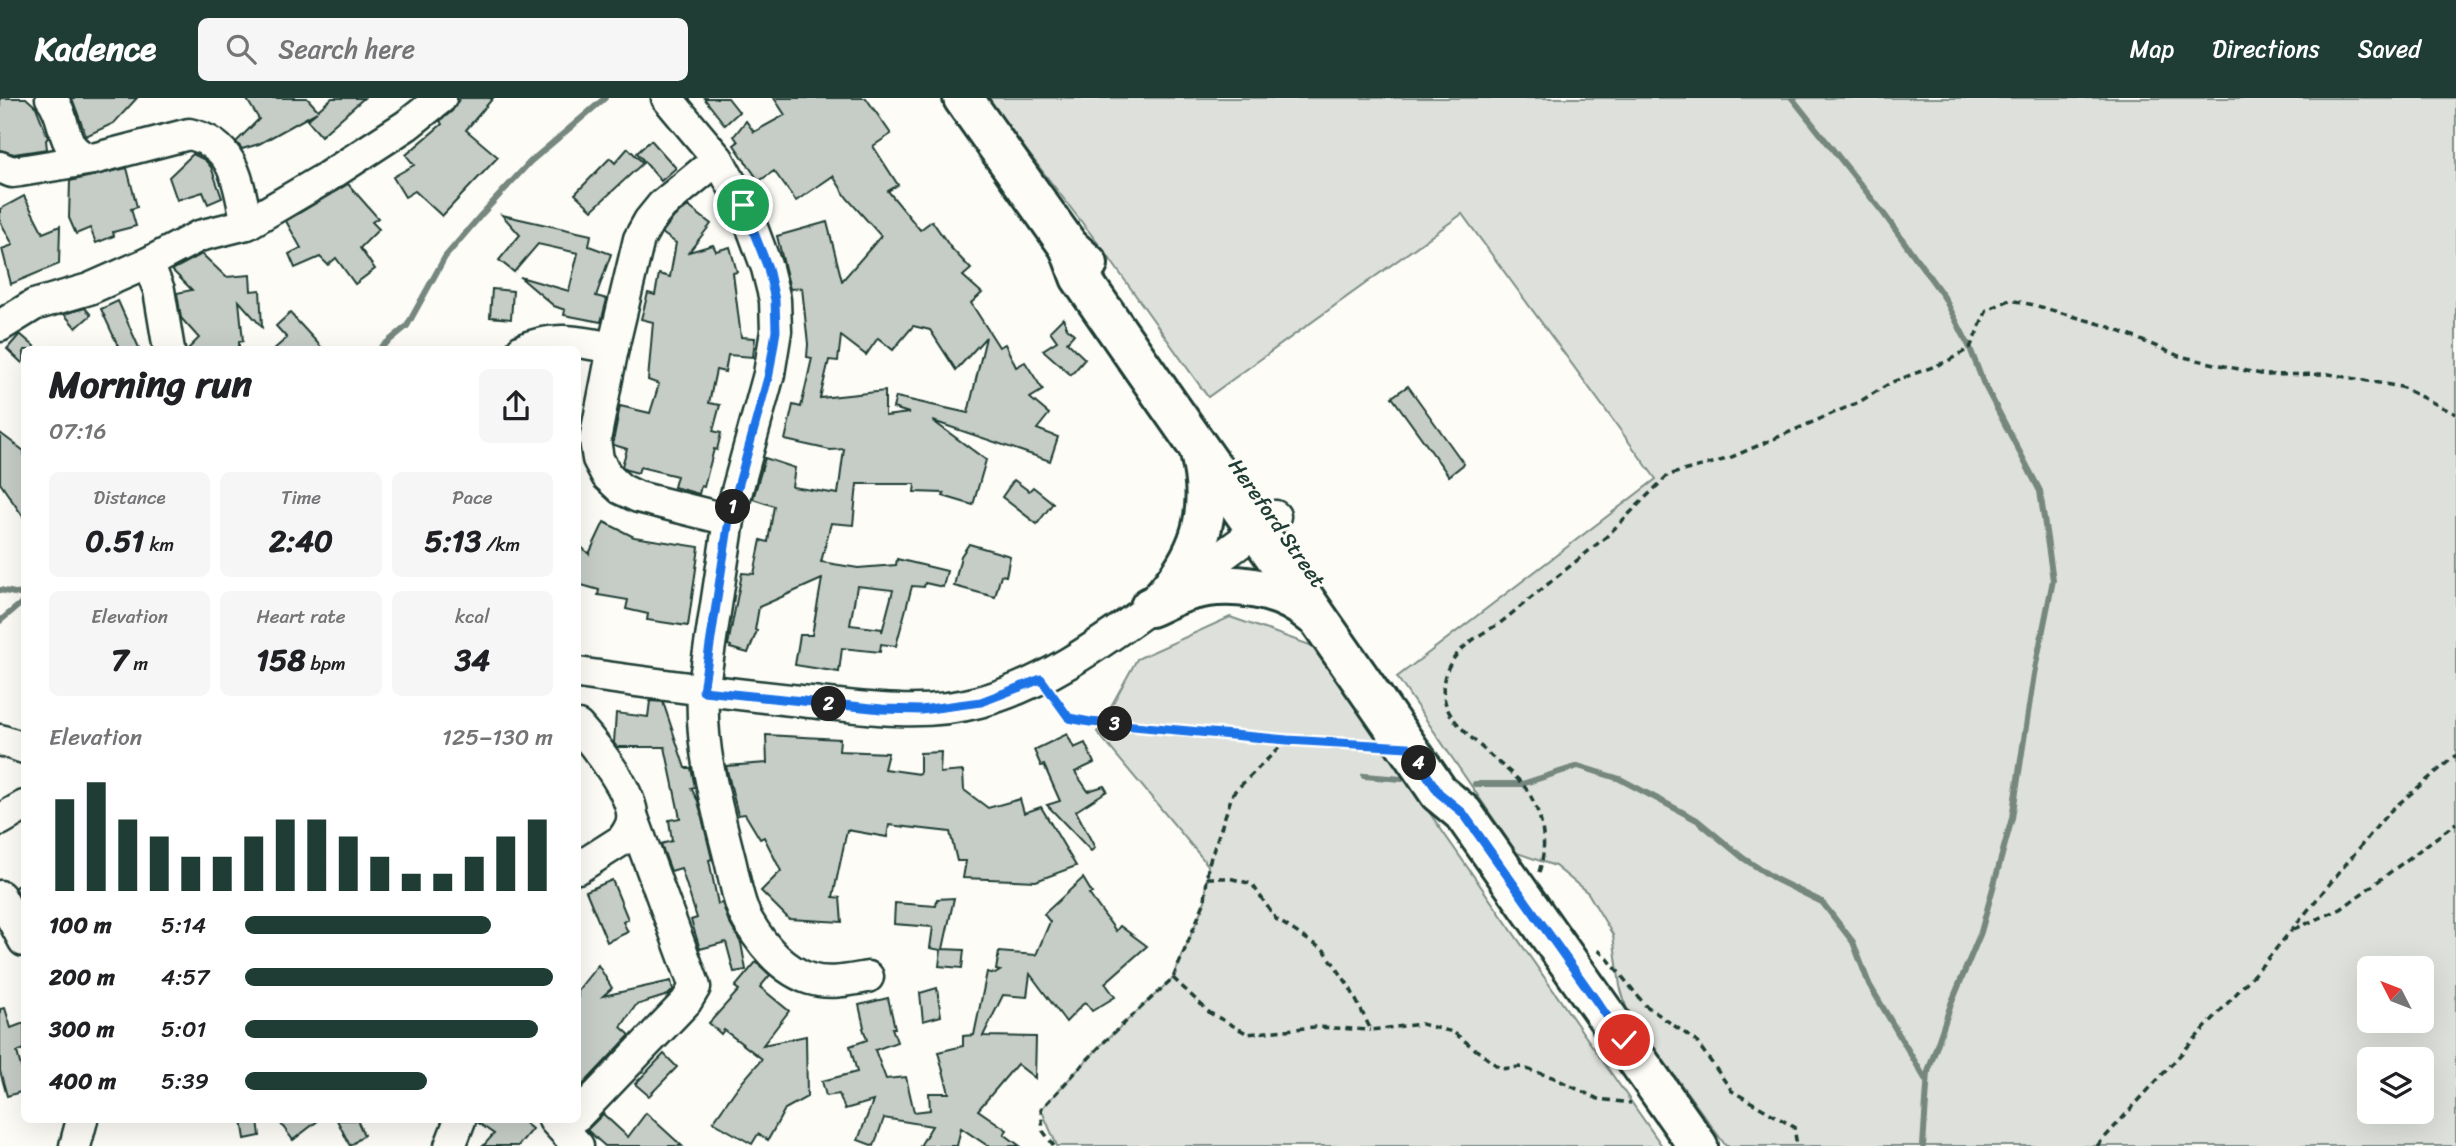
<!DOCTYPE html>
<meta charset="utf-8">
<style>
body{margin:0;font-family:Sriracha,sans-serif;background:#f6f6f6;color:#202124;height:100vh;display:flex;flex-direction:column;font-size:26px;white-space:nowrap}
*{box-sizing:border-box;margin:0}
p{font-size:23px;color:#757577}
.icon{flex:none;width:38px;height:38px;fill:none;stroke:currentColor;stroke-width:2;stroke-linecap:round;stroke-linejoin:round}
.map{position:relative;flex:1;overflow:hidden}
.sheet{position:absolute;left:21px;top:248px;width:560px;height:777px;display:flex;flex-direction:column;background:#fff;border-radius:10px;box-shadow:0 7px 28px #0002}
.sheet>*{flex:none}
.needle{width:46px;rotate:312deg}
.fabs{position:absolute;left:2357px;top:858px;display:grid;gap:14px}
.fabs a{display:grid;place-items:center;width:77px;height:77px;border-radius:10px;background:#fff;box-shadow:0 7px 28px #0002;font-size:35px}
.pin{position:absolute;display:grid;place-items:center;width:60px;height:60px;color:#fff;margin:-30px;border:4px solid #fff;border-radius:50%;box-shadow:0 2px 7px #0007}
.km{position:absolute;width:35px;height:35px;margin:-18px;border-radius:50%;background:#222;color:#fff;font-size:19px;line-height:35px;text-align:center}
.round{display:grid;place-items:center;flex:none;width:74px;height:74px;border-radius:10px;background:#f6f6f6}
.summary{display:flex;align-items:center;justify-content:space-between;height:119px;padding:0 28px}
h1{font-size:38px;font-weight:700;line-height:52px}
.figures{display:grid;grid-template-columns:repeat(3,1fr);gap:10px;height:119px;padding:7px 28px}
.figures div{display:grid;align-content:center;border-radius:10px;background:#f6f6f6;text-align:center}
.figures b{font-size:30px;font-weight:700}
.figures small{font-size:19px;font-weight:400}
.figures p{font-size:19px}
.chart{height:196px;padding:14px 28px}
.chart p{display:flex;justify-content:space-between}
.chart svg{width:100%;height:126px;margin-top:7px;stroke:#1f3d34;stroke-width:6}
ul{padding:0 28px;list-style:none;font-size:23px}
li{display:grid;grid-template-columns:112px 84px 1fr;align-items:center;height:52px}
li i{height:18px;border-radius:9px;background:#1f3d34}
header{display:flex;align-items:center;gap:42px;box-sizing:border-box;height:98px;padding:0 35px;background:#1f3d34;color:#fff}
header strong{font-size:33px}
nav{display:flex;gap:38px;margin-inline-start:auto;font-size:24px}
.search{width:490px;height:63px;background:#f6f6f6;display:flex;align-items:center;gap:18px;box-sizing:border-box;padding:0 24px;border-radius:10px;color:#757577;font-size:26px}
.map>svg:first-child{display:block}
.green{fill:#dde0db;stroke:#7e8e88;stroke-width:2;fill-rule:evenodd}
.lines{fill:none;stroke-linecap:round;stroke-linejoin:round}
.stream{stroke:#75877f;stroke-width:6}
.building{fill:#c6cdc7;stroke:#1f3d34;stroke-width:2;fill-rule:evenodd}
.minor-casing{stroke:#1f3d34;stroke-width:35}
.major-casing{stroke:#1f3d34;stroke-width:44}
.path{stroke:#1f3d34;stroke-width:3.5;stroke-dasharray:7 5;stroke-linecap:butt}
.minor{stroke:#fdfcf7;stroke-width:30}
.major{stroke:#fdfcf7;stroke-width:38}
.route-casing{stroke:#fff;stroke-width:14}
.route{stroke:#1a73e8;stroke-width:9}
.labels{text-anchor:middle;stroke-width:6;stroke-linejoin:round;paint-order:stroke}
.street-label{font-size:21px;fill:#1f3d34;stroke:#fdfcf7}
</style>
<header>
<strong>Kadence</strong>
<div class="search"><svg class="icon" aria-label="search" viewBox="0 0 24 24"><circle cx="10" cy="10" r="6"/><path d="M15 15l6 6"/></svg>Search here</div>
<nav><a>Map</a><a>Directions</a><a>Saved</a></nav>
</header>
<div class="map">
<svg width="2456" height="1048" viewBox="0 0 2456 1048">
<rect width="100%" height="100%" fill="#fdfcf7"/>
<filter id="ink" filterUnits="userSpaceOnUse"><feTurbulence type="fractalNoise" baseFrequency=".0143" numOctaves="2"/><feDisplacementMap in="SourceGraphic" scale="14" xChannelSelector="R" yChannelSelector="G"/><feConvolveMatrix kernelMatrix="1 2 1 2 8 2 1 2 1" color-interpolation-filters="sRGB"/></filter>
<g filter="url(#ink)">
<g class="green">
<path d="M 986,0 L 2456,0 L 2456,1048 L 1726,1048 L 1627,912 L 1620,888 L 1613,837 L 1588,795 L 1555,768 L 1517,755 L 1397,579 L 1656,381 L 1462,116 L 1208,299 L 1107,157 ZM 2370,870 L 2422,870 L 2422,922 L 2370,922 ZM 2370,961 L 2422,961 L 2422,1013 L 2370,1013 Z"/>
<path d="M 1230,519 L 1313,548 L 1662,1048 L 1057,1048 L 1041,1011 L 1103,945 L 1173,880 L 1205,803 L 1208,767 L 1097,634 L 1137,561 Z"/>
</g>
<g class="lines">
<g class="stream">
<path d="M 1792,0 L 1884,116 L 1944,199 L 1970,250 L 1983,284 L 2040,393 L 2053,482 L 2034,576 L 2012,720 L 1981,834 L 1951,906 L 1928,974 L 1923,1048"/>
<path d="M 378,252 L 407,228 L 445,159 L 481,117 L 530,64 L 605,0"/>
<path d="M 0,492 L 24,497"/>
<path d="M 0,523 L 24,503"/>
<path d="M 1364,678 L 1402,681"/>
<path d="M 1475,686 L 1522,686 L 1578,668 L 1620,681 L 1697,722 L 1743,760 L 1775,781 L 1822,804 L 1853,844 L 1869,886 L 1927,984"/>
</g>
</g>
<g class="building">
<path d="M 0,0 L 26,0 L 36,9 L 48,40 L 46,42 L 47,51 L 14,56 L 0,52 Z"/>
<path d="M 72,0 L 137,0 L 114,25 L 86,38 Z"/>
<path d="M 246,0 L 307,0 L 318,12 L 332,0 L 364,0 L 321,38 L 307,22 L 317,14 L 259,46 L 242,51 L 236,44 L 259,21 Z"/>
<path d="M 460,0 L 493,0 L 466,32 L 498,59 L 442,118 L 415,93 L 405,99 L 393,79 L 414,67 L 406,57 L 442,26 L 440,23 L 452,13 Z"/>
<path d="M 704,0 L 728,0 L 739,14 L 725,27 Z"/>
<path d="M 774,0 L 866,0 L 891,36 L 873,48 L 898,87 L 888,93 L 920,132 L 932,123 L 951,150 L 971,171 L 963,178 L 982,195 L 971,205 L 999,249 L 1005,246 L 1016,269 L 1025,264 L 1043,292 L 1030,300 L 1049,316 L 1037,331 L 1058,339 L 1050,363 L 933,323 L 986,362 L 973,407 L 943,398 L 944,395 L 914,394 L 915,386 L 857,386 L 853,427 L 831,425 L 821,464 L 858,470 L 896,467 L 897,461 L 947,473 L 943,489 L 925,485 L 924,489 L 912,488 L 896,548 L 881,546 L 880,554 L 842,550 L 839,574 L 795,567 L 800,537 L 812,537 L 822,481 L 759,509 L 755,532 L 757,533 L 748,555 L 730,550 L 731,548 L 728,547 L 742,475 L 754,476 L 761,442 L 768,444 L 774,408 L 753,401 L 765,360 L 795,370 L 792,389 L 838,396 L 844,351 L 830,352 L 785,342 L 793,307 L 801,309 L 812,260 L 807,259 L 808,246 L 802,190 L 790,191 L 777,138 L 827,124 L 842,183 L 881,138 L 847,100 L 833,78 L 796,103 L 774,73 L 759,83 L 734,47 L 738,44 L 734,38 L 746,23 L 754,34 L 785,17 ZM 913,228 L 930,232 L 956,272 L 986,239 L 968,315 L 896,299 L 893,310 L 909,315 L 885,318 L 885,293 L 820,300 L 829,262 L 838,263 L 841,238 L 866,257 L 878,240 L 893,252 ZM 857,488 L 893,492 L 882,534 L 882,531 L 850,527 Z"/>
<path d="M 651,42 L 676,70 L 661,83 L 637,55 Z"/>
<path d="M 628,50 L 643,65 L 592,112 L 575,96 L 610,60 L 615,65 Z"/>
<path d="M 193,56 L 205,62 L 211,69 L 222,100 L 208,106 L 203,94 L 177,102 L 169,79 Z"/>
<path d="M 127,70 L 137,109 L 131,111 L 136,128 L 113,134 L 114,138 L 96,145 L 90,130 L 76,136 L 69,120 L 70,83 Z"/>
<path d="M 348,86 L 378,120 L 372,124 L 379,131 L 360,150 L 375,171 L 355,186 L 336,160 L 328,167 L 320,159 L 295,170 L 289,156 L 301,150 L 286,123 Z"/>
<path d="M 24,98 L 43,135 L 60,128 L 59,166 L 11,186 L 2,151 L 13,147 L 0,123 L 0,111 Z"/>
<path d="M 688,108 L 711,126 L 689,154 L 713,147 L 716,153 L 730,149 L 737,174 L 733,175 L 741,239 L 755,240 L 753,259 L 728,257 L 725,274 L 716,272 L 709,305 L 720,307 L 713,333 L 721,335 L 717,352 L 714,351 L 704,389 L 701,388 L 699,396 L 674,389 L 677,378 L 640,369 L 638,375 L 627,372 L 622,368 L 627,351 L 614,347 L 613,344 L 620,308 L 650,315 L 659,286 L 648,282 L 653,224 L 641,221 L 648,195 L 655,197 L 659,176 L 670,179 L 676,145 L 662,135 L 674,119 Z"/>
<path d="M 502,117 L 591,137 L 589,148 L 611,156 L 596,198 L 607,201 L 601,224 L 564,217 L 565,212 L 554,208 L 520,179 L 569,193 L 578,155 L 538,146 L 514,174 L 499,162 L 520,137 Z"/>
<path d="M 202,156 L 226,179 L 250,177 L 251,193 L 260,192 L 262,229 L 239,203 L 243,243 L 239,244 L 239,252 L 187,252 L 199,240 L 181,220 L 177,195 L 192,192 L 172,172 Z"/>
<path d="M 492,191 L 513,193 L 511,221 L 490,219 Z"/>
<path d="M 118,203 L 140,252 L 120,252 L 101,211 Z"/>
<path d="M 85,210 L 91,217 L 76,230 L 64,216 Z"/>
<path d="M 290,215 L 324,252 L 273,252 L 287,240 L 276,228 Z"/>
<path d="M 1063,220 L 1067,230 L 1074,236 L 1067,244 L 1085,261 L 1071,277 L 1043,252 L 1057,243 L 1050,233 Z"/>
<path d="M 20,236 L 35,249 L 33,252 L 24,252 L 24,261 L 22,265 L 7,251 Z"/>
<path d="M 1408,288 L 1464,366 L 1449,378 L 1392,299 Z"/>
<path d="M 0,335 L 24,353 L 24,420 L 0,385 Z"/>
<path d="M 1014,382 L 1029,393 L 1033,389 L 1053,405 L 1037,426 L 1002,399 Z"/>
<path d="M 604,424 L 634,439 L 699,449 L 688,528 L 647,522 L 648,516 L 626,511 L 628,502 L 598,497 L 599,492 L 578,486 L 578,446 L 589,456 Z"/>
<path d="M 969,446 L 1010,458 L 1006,478 L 1001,477 L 995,499 L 954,488 L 961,458 Z"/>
<path d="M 650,603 L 663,604 L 685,670 L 691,670 L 695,689 L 691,690 L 698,703 L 712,761 L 709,762 L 718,806 L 722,805 L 729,824 L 741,845 L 746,872 L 734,874 L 726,844 L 700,851 L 691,822 L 697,820 L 681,770 L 671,773 L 661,746 L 672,743 L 669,722 L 680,720 L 665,649 L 617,649 L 614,645 L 616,615 L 648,619 Z"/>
<path d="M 1067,636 L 1074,650 L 1085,645 L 1094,665 L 1075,674 L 1088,693 L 1104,688 L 1107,693 L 1076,713 L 1095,750 L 1091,753 L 1047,707 L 1060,703 L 1044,667 L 1041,668 L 1034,652 Z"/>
<path d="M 766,637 L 840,641 L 839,653 L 888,655 L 884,671 L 920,676 L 920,655 L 941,654 L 940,675 L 963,673 L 964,692 L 988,710 L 1020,701 L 1024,715 L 1041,709 L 1076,768 L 1036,783 L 963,780 L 966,763 L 957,763 L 950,734 L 889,727 L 887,739 L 847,732 L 833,799 L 840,800 L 842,824 L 789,821 L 761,793 L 781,773 L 764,739 L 760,741 L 745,716 L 738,717 L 726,668 L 767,665 Z"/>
<path d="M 1083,780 L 1092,795 L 1089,796 L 1116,833 L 1120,828 L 1147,848 L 1105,885 L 1115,899 L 1092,913 L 1085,904 L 1066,924 L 1030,876 L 1027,899 L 1003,897 L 983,938 L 1036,939 L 1035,980 L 1017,966 L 978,1012 L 1007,1032 L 1004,1036 L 1020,1048 L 988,1048 L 961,1030 L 957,1048 L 920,1048 L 932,1028 L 884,1020 L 874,1048 L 858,1042 L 873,1003 L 845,1011 L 839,996 L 826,998 L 822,983 L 857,974 L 850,948 L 867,942 L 863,930 L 864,929 L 859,907 L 888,900 L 895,930 L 892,930 L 897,944 L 875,952 L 886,981 L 906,979 L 914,1014 L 930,1012 L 929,995 L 949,995 L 938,954 L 963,948 L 963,938 L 974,937 L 987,874 L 995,876 L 1000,873 L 996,872 L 999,854 L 1036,857 L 1050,824 L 1044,816 Z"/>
<path d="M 612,782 L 628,821 L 623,824 L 628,834 L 607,844 L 586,793 Z"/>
<path d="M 24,783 L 24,807 L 15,789 Z"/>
<path d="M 954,800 L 943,851 L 964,852 L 962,870 L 939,868 L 941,852 L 930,850 L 933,829 L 894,826 L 895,805 L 936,808 L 937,801 Z"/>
<path d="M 756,864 L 770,877 L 760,889 L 789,913 L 763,947 L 806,938 L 807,999 L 785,1011 L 768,1042 L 758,1036 L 752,1046 L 713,1024 L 737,990 L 762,961 L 724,932 L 721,936 L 709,925 L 739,892 L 735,889 Z"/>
<path d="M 598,867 L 612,890 L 603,898 L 671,883 L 673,892 L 668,897 L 636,907 L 621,929 L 630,937 L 578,992 L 578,892 Z"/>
<path d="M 937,890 L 941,918 L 923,923 L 920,895 Z"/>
<path d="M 5,910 L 11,930 L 24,925 L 24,951 L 17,954 L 24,980 L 24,993 L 7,998 L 0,973 L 0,911 Z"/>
<path d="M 664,956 L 677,969 L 649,998 L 635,986 Z"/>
<path d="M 646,1015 L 682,1048 L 605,1048 L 587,1032 L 603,1016 L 628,1039 Z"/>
<path d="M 242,1022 L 258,1022 L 260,1038 L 245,1041 Z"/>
<path d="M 278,1022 L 319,1022 L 293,1042 Z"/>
<path d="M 337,1022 L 357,1022 L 364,1037 L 350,1048 Z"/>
<path d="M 477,1022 L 521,1022 L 532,1031 L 518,1048 L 483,1048 L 494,1036 L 477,1024 Z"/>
</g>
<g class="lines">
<g class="minor-casing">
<g id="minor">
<path d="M 51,0 C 69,22 58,55 93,61 L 189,36 C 236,46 238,86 247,126"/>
<path d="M 667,0 L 718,61 L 743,107 L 754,135 L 767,170 L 775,202 L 776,233 L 769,276 L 729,422 L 703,593 C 700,651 716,706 730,762 C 735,782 738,806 748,823 C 762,847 783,872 810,881 C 829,887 849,882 868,879"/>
<path d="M 718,61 L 662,107 L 649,123 L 639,141 L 613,250 L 595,342 L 598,361 L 607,378 L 621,391 L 638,399 L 729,422"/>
<path d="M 0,69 L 12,74 L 20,73 L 93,61"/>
<path d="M 148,165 L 159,192 L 169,252"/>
<path d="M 0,228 L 34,207 L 89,191 L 148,165 L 199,138 L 247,126 L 327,79 L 407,27 L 441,0"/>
<path d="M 522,252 C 552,237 581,244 613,250"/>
<path d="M 578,575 C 655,586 732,596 810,604 C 866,610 923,619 979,604 C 1050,585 1109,539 1168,497 C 1204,471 1240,446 1275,418"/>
<path d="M 578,628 C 594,646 636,698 632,722 C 631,730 626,736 622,742 L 578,770"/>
<path d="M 0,642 L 24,650"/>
<path d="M 0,722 L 24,708"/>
<path d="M 0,798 L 24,843"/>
<path d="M 578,1017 L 686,904 L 695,889 L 633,720"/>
<path d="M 554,1022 L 578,1048"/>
<path d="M 75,1048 L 82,1022"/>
<path d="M 450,1048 L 460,1022"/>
</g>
</g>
<g class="major-casing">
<g id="major">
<path d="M 963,0 L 1069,149 L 1088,166"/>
<path d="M 1069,149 L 1080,179 C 1199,352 1321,522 1439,695 L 1463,715 L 1698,1048"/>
<path d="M 1159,503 C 1200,458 1215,415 1200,355"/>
<path d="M 1150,509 C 1161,504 1173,498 1185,494 C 1227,481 1279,488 1313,517"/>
</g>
</g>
<g class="path">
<path d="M 1054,600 L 1069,620 L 1090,624 L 1287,642 L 1371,647"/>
<path d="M 1539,774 C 1548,748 1543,720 1530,697 C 1520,679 1502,669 1488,655 C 1477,645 1454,625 1448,612 C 1430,570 1466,543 1499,526 L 1607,438 L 1668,377 L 1727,361 L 1859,304 L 1892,284 L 1946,264 L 1970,250 L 1987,212 L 2010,202 L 2034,207 L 2107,228 L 2179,258 L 2265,277 L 2329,276 L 2401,289 L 2456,316"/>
<path d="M 1207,780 L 1229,780 L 1252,786 L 1276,821 L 1325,853 L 1349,888 L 1371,932 L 1421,926 L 1453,934 L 1501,971 L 1520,969 L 1552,979 L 1598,1001 L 1631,1005"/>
<path d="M 2294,831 L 2341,811 L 2456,725"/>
<path d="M 1598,852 L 1608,861 L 1645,907 L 1696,943 L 1732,993 L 1794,1029 L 1797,1048"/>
<path d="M 1173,880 L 1210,915 L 1248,936 L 1315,929 L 1371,932"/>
<path d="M 1054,1048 L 1043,1033 L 1041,1011 L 1103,945 L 1173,880 L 1205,803 L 1208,768 L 1233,695 L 1287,642"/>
<path d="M 2097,1048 L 2266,863 L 2388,715 L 2456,657"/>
</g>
<use href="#minor" class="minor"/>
<use href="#major" class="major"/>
</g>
</g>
<g class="lines" filter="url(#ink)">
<g class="route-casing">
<path id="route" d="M 743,107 L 768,170 L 775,202 L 776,233 L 769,276 L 729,422 L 703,593 L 882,611 L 921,612 L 981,604 L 1041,581 L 1069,620 L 1090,624 L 1287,642 L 1408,649 L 1439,695 L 1463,715 L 1624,942"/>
</g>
<use href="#route" class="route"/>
</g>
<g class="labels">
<g class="street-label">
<text transform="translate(1277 425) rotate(55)" y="7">Hereford Street</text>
</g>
</g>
</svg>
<div class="fabs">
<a><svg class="needle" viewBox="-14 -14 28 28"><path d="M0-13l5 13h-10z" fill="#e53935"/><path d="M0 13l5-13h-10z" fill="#757577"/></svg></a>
<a><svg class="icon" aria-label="layers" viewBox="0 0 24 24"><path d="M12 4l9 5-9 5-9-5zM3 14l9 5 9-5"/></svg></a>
</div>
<div class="pin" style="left:743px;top:107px;background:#1e9e55"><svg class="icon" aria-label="arrive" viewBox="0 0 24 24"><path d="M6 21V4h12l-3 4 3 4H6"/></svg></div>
<div class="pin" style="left:1624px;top:942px;background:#d93025"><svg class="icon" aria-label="check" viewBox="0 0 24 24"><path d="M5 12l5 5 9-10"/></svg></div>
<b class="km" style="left:733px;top:409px">1</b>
<b class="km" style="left:829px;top:606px">2</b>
<b class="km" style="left:1115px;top:626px">3</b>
<b class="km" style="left:1419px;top:665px">4</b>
<section class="sheet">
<div class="summary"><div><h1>Morning run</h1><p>07:16</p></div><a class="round"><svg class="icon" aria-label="share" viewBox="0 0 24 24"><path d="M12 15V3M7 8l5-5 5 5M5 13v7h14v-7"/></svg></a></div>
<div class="figures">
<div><p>Distance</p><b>0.51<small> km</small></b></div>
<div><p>Time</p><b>2:40</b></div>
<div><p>Pace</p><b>5:13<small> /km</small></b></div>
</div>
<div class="figures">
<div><p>Elevation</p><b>7<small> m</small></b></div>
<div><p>Heart rate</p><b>158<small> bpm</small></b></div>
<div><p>kcal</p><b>34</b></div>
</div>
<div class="chart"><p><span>Elevation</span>125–130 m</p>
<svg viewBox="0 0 160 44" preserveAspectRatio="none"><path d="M5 44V12M15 44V6M25 44V19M35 44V25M45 44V32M55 44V32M65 44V25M75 44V19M85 44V19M95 44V25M105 44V32M115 44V38M125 44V38M135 44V32M145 44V25M155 44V19"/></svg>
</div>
<ul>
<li><b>100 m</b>5:14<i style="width:80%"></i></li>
<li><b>200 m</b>4:57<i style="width:100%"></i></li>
<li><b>300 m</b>5:01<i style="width:95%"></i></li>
<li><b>400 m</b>5:39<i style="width:59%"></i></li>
</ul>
</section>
</div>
